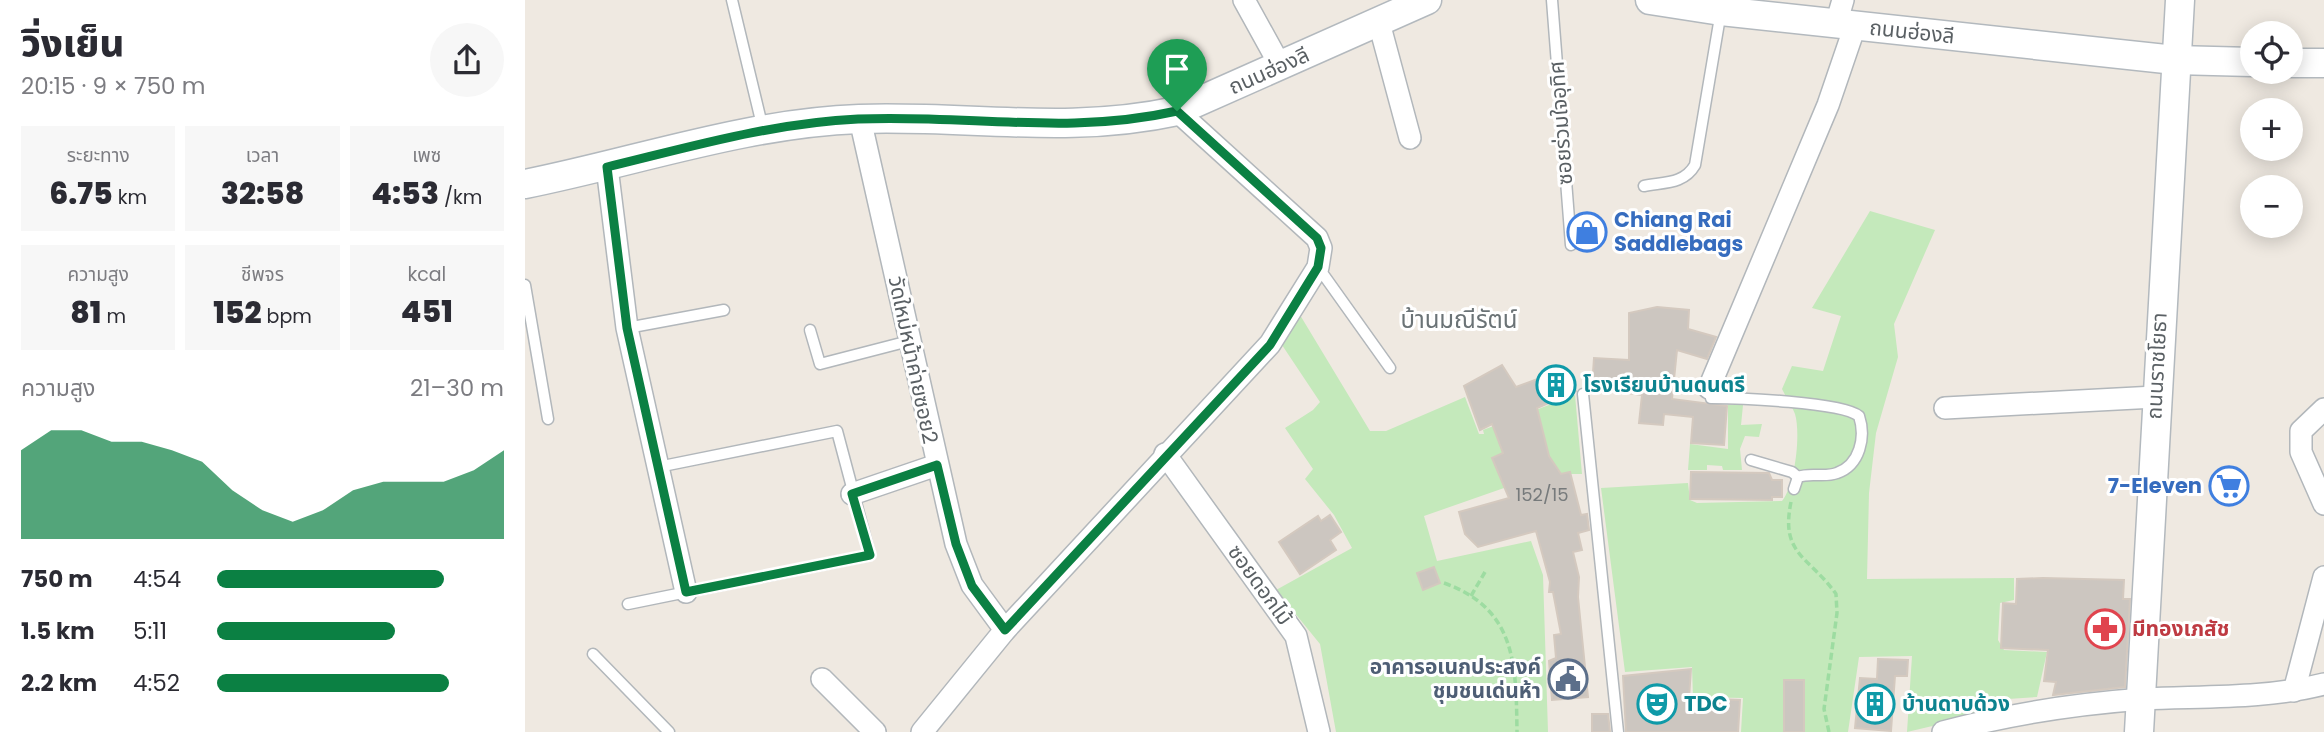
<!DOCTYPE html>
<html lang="th">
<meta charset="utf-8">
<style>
body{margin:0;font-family:Poppins,"Noto Sans Thai",sans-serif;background:#f7f7f7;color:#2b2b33;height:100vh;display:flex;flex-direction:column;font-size:26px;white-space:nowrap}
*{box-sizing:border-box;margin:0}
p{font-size:23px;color:#7c7c81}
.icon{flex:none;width:38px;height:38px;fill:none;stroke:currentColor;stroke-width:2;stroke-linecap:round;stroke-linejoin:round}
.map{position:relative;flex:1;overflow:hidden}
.details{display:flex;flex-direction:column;background:#fff;width:525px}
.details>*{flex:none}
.fabs{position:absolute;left:1715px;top:21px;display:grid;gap:14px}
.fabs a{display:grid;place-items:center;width:63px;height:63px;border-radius:50%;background:#fff;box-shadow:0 4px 18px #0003;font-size:35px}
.pin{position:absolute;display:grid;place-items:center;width:60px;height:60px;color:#fff;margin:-72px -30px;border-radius:50% 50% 50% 0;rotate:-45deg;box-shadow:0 0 7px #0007}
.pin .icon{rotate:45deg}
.round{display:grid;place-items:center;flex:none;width:74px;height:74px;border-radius:37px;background:#f7f7f7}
.overview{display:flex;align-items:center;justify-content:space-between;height:119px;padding:0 21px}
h1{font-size:38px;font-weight:800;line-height:52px}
.metrics{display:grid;grid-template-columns:repeat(3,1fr);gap:10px;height:119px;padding:7px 21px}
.metrics div{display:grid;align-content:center;border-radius:0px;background:#f7f7f7;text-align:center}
.metrics b{font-size:30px;font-weight:800}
.metrics small{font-size:19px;font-weight:400}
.metrics p{font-size:19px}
.chart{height:196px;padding:14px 21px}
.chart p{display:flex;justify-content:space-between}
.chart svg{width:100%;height:126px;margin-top:7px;fill:#0b8043;opacity:.7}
ul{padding:0 21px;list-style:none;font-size:23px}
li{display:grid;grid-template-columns:112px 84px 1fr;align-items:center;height:52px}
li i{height:18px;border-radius:9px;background:#0b8043}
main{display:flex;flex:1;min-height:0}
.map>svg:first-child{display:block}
.green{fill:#c4e9bb}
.building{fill:#ccc6c0;stroke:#d4c9bf;stroke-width:2}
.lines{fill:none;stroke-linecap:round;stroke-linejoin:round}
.lane-casing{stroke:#b2b7bb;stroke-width:13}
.street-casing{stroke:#b2b7bb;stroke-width:24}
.secondary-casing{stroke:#b3b9be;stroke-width:31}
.path{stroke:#9ddca1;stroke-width:3.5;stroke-dasharray:7 3.5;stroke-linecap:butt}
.lane{stroke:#fff;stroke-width:10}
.street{stroke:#fff;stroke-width:21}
.secondary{stroke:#fff;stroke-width:28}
.route-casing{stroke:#fff;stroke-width:14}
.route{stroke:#0b8043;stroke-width:9}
.labels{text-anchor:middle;stroke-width:6;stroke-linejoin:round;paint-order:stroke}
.number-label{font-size:18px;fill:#767a7b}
.street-label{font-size:21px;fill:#5a6064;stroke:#fff}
.shop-label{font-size:21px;font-weight:bold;fill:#366cbe;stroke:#fff;text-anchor:start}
.culture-label{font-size:21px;font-weight:bold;fill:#0d838f;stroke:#fff;text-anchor:start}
.health-label{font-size:21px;font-weight:bold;fill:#be3a42;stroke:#fff;text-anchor:start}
.service-label{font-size:21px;font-weight:bold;fill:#4e5e75;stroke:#fff;text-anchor:end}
.quarter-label{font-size:24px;fill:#6b7376;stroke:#fff}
</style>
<main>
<section class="details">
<div class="overview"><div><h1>วิ่งเย็น</h1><p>20:15 · 9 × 750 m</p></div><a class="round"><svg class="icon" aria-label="share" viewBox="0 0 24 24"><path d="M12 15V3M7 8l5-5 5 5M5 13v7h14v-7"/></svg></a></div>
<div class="metrics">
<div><p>ระยะทาง</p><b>6.75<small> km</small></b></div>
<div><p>เวลา</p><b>32:58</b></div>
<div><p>เพซ</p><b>4:53<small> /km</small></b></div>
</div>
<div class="metrics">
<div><p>ความสูง</p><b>81<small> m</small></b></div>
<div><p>ชีพจร</p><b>152<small> bpm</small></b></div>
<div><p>kcal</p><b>451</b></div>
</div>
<div class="chart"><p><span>ความสูง</span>21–30 m</p>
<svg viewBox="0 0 160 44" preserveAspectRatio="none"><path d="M0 44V13L10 6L20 6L30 10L40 10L50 13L60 17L70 27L80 34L90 38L100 34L110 27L120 24L130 24L140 24L150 20L160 13V44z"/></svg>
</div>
<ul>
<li><b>750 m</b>4:54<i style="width:79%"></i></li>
<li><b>1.5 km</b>5:11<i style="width:62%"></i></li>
<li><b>2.2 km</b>4:52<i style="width:81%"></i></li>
</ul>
</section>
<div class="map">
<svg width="1799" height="732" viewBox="0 0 1799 732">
<rect width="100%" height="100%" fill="#efe9e1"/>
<g class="green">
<path d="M 1345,211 L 1410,230 L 1369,324 L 1373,357 L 1351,433 L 1344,493 L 1342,579 L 1489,578 L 1489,600 L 1475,603 L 1473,640 L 1479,650 L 1522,652 L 1512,697 L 1483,699 L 1471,711 L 1382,732 L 1387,656 L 1334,657 L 1323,732 L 1216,732 L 1218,698 L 1168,697 L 1167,667 L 1100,672 L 1076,488 L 1163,483 L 1165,500 L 1172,503 L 1257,501 C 1270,486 1276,434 1270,414 C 1267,406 1261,397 1257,389 L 1267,366 L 1298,371 L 1316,316 L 1287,308 Z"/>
<path d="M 775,315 L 845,431 L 861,431 L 940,397 L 954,434 L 959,434 L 958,430 L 1050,395 L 1057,474 L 1036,474 L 1028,462 L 979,488 L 899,516 L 912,561 L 1006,541 L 1018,575 L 1023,732 L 811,732 L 795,644 L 751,590 L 827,548 L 809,515 L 780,479 L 788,469 L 760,428 L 788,410 L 795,402 L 755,342 Z"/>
<path d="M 1203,405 L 1218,405 L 1216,425 L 1237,424 L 1234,437 L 1220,436 L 1215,449 L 1217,470 L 1198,470 L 1197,466 L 1182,465 L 1182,470 L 1163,470 L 1165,444 L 1203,449 Z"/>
</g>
<g class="building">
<path d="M 1132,307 L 1164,310 L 1163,329 L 1191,337 L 1182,359 L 1152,350 L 1147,399 L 1202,406 L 1199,445 L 1166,443 L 1168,417 L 1139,414 L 1138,425 L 1114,423 L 1117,395 L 1067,388 L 1069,358 L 1104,360 L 1104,313 Z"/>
<path d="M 977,365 L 991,387 L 1037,370 L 1051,391 L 1012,408 L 1024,456 L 1036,474 L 1045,472 L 1056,515 L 1062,514 L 1064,530 L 1053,533 L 1057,550 L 1048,552 L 1054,577 L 1053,597 L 1063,697 L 1027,700 L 1024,661 L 1031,658 L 1029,635 L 1036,634 L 1028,592 L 1024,592 L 1025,582 L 1011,531 L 953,547 L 940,534 L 934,512 L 984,498 L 967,458 L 978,453 L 967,424 L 955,430 L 939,386 Z"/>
<path d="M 1166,472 L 1244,473 L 1247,480 L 1257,480 L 1257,497 L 1247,497 L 1247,500 L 1165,499 Z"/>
<path d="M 805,515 L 816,532 L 805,540 L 811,550 L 775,574 L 754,542 L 793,516 L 796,521 Z"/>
<path d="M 909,567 L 915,583 L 898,590 L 892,573 Z"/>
<path d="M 1518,578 L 1599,580 L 1598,599 L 1605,599 L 1600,687 L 1528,695 L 1531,682 L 1519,681 L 1523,650 L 1476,648 L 1478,603 L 1491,604 L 1492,579 Z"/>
<path d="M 1353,659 L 1383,660 L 1382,676 L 1370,676 L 1366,731 L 1330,728 L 1335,678 L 1352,679 Z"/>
<path d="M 1166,669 L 1164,698 L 1215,700 L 1213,732 L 1101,732 L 1098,676 Z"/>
<rect x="1259" y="680" width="20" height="52"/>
<path d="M 1067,714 L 1083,714 L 1085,732 L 1067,732 Z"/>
</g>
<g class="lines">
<g class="lane-casing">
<g id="lane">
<path d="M 207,0 L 238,129"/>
<path d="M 1027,0 L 1046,245"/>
<path d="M 1119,186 C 1140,182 1159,184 1170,165 L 1196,11"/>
<path d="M 793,267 L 865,368"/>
<path d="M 0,285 L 23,419"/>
<path d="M 102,328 L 199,310"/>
<path d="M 285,330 L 295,364 L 384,341"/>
<path d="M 1184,388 L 1186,398 C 1213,398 1317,402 1334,416 C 1341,437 1335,465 1312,473 C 1299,478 1286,472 1273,477 L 1269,489"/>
<path d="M 1058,394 L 1093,732"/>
<path d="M 1226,460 L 1267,472 L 1273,477"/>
<path d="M 103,604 L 345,555 L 312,431 L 133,467"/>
<path d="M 68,654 L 144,732"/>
</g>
</g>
<g class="street-casing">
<g id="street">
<path d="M 719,0 L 756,67"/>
<path d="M 853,19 L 885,138"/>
<path d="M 1311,24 L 1318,0"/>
<path d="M 335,119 L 431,544 L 447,585 L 480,630"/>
<path d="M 82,167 L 102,328 L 161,592"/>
<path d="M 1184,388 L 1303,105 L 1330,26"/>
<path d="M 1420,408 L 1630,397"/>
<path d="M 1799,409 L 1776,431 L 1776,452 L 1799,504"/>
<path d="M 640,454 L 771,636 L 794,732"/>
<path d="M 327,494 L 412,465"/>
<path d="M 297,679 L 350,732"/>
<path d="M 1769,691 L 1799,577"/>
<path d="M 397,732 L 480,630 L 745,344 L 793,267 L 796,248 L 792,238 L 652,111"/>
<path d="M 1418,732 C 1484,714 1550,704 1618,699 C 1678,696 1741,699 1799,684"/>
</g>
</g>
<g class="secondary-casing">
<g id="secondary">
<path d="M 1125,0 L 1196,11 L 1650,60 L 1727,62"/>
<path d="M 1766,63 L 1799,63"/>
<path d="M 0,184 C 110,162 221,123 334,119 C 443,115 542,135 652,111 L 902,0"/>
<path d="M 1614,732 L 1655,0"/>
</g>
</g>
<g class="path">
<path d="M 1266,502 C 1255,555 1284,556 1311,594 L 1312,613 L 1299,709 L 1304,732"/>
<path d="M 919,583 C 992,609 991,666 992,732"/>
<path d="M 946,596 L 960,572"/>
</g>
<use href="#lane" class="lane"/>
<use href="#street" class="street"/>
<use href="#secondary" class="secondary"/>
</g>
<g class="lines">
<g class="route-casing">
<path id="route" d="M 652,111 L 792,238 L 796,248 L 793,267 L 745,345 L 480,630 L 447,586 L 431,544 L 412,465 L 327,494 L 345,555 L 161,592 L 102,328 L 82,167 C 165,147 247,123 333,119 C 443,114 541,136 652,111 Z"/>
</g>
<use href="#route" class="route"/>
</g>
<defs>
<g id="shop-ring" transform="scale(2.0125)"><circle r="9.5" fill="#fff" stroke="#3f7fe0" stroke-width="1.5"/><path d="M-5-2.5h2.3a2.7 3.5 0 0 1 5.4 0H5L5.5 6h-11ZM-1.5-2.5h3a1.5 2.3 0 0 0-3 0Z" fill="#3f7fe0"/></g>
<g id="building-ring" transform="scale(2.0125)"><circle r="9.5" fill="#fff" stroke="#0f9aa8" stroke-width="1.5"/><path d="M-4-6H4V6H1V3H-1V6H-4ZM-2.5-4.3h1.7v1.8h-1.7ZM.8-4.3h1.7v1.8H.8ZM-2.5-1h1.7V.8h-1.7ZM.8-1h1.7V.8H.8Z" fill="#0f9aa8"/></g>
<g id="supermarket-ring" transform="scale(2.0125)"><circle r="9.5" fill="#fff" stroke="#3f7fe0" stroke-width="1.5"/><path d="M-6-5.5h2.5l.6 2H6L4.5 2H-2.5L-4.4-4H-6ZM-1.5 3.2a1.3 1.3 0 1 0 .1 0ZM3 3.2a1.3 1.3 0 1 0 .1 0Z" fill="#3f7fe0"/></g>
<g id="pharmacy-ring" transform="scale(2.0125)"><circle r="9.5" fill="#fff" stroke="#e0444e" stroke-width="1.5"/><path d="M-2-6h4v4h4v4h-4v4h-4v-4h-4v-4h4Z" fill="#e0444e"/></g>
<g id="civic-ring" transform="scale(2.0125)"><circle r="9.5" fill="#fff" stroke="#5c6f8a" stroke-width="1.5"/><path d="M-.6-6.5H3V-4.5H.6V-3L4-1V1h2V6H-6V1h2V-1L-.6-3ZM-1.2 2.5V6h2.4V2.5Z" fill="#5c6f8a"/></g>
<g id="theatre-ring" transform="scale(2.0125)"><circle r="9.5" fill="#fff" stroke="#0f9aa8" stroke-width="1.5"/><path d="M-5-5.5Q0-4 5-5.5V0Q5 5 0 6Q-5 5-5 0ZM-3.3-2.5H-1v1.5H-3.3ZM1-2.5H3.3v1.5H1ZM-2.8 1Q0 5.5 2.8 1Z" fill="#0f9aa8"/></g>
</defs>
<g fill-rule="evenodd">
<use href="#shop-ring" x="1062" y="232"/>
<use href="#building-ring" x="1031" y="385"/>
<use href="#supermarket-ring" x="1704" y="486"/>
<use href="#pharmacy-ring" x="1580" y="629"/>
<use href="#civic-ring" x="1043" y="679"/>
<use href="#theatre-ring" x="1132" y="704"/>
<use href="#building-ring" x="1350" y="704"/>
</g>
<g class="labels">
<g class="number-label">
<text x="1017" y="501">152/15</text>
</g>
<g class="street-label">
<text transform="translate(1387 32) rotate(6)" y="7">ถนนฮ่องลี</text>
<text transform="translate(744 71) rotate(-24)" y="7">ถนนฮ่องลี</text>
<text transform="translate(1036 123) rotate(-94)" y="7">ซอยร่วมใจอุทิศ</text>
<text transform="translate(388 360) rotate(78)" y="7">วัดใหม่หน้าค่ายซอย2</text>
<text transform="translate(1632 366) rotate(-87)" y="7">ถนนราชโยธา</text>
<text transform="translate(735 585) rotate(54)" y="7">ซอยดอกไม้</text>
</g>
<g class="shop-label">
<text x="1089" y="227">Chiang Rai<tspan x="1089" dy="24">Saddlebags</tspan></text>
<text x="1677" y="493" text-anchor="end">7-Eleven</text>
</g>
<g class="culture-label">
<text x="1058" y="392">โรงเรียนบ้านดนตรี</text>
<text x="1159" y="711">TDC</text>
<text x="1377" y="711">บ้านดาบด้วง</text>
</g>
<g class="health-label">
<text x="1607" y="636">มีทองเภสัช</text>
</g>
<g class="service-label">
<text x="1016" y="674">อาคารอเนกประสงค์<tspan x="1016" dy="24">ชุมชนเด่นห้า</tspan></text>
</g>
<g class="quarter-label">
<text x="934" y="328">บ้านมณีรัตน์</text>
</g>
</g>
</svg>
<div class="fabs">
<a><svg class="icon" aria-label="locate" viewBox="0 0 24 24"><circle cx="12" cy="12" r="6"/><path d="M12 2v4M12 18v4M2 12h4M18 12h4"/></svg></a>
<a>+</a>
<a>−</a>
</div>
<div class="pin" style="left:652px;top:111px;background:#1e9e55"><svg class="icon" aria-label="arrive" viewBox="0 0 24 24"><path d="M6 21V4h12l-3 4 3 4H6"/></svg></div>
</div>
</main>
